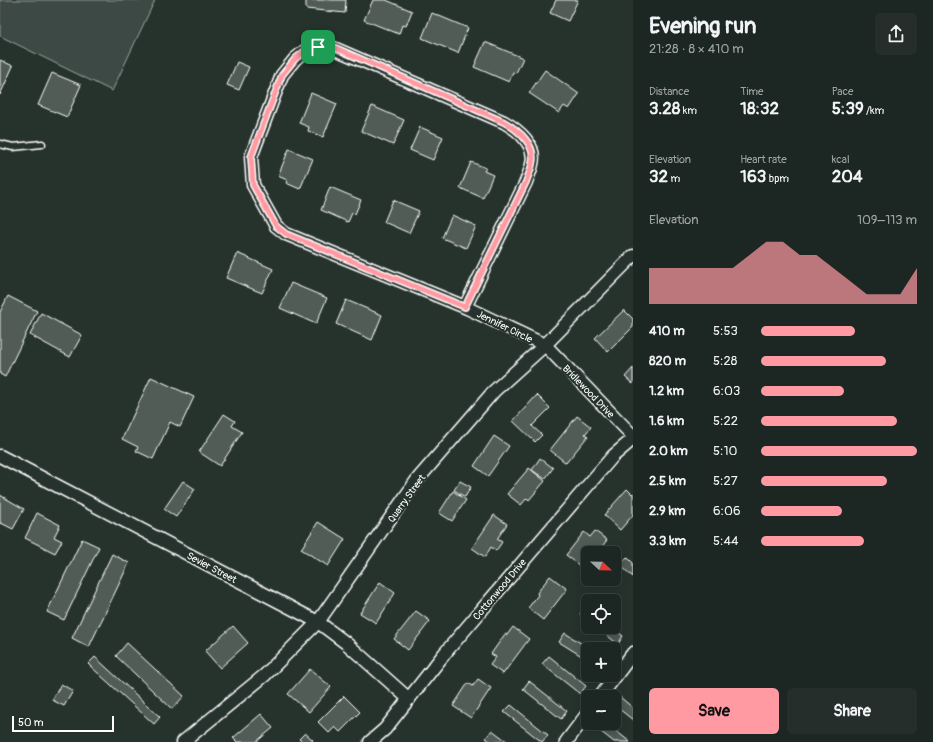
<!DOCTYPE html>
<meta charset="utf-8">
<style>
body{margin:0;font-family:Pangolin,sans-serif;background:#252e2a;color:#f1f3f6;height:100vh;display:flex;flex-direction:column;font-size:15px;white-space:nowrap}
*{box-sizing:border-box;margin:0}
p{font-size:13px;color:#a0a5a5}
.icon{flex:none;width:22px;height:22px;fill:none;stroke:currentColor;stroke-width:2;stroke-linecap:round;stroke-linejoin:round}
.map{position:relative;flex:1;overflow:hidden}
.details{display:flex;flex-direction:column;background:#1c2622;width:300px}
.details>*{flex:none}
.needle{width:26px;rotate:112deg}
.buttons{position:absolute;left:581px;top:546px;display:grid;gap:8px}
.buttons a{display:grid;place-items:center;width:40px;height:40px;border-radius:6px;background:#1c2622;box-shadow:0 2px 10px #0003,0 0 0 1px #3a4340;font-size:20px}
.scale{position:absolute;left:12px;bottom:10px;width:102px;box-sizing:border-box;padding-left:4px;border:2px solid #fff;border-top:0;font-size:11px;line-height:14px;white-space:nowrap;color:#fff;-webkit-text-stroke:3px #26332d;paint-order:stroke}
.pin{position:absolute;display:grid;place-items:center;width:34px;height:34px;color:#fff;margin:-17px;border-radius:8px;box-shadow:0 2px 6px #0006}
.round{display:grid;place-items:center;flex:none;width:42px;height:42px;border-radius:6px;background:#252e2a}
.summary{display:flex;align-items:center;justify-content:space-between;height:68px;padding:0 16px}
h1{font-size:22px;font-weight:800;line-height:30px}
.figures{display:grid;grid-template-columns:repeat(3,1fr);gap:6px;height:68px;padding:4px 16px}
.figures div{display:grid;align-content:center}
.figures b{font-size:17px;font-weight:800}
.figures small{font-size:11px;font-weight:400}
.figures p{font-size:11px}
.chart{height:112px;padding:8px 16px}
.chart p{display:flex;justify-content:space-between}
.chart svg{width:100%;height:72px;margin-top:4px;fill:#ff9aa2;opacity:.7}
.cta{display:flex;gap:8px;margin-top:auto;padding:8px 16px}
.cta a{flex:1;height:46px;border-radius:6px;background:#ff9aa2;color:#111;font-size:16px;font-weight:800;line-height:46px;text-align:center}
.cta a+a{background:#252e2a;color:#f1f3f6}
ul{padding:0 16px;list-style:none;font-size:13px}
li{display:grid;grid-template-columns:64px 48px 1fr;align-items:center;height:30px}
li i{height:10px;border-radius:5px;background:#ff9aa2}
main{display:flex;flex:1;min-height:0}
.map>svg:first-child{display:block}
.green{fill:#3e4944;stroke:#9ea4a2}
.building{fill:#515c57;stroke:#fff}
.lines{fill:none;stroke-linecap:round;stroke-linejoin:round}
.service-casing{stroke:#fff;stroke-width:9}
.minor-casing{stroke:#fff;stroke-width:15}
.service{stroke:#26332d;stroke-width:6}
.minor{stroke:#26332d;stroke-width:12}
.route-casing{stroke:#fff;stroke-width:8}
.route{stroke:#ff9aa2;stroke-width:5}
.labels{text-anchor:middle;stroke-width:4;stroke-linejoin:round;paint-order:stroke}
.street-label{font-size:10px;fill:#fff;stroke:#26332d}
</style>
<main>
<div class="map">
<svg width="633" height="742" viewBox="0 0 633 742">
<rect width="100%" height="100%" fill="#26332d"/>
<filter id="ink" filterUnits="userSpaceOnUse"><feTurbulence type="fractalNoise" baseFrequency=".025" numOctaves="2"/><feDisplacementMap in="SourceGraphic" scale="8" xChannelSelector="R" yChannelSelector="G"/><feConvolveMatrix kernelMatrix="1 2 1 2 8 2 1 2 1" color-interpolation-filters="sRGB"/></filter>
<g filter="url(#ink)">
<path class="green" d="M 0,0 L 155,0 L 112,91 L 0,36 Z"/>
<g class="building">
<path d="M 306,0 L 346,0 L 345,13 L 306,9 Z"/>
<path d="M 373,0 L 386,0 L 412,11 L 406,26 L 402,25 L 399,34 L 364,20 Z"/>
<path d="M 556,0 L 578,0 L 568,21 L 550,13 Z"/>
<path d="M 432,13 L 468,28 L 458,53 L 422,38 Z"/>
<path d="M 485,42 L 523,58 L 516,73 L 513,72 L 509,82 L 474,67 Z"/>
<path d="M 0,60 L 13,66 L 0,95 Z"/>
<path d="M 237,62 L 249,67 L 239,90 L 227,85 Z"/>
<path d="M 545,70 L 579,94 L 569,109 L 564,106 L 559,113 L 529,93 Z"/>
<path d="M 52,73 L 81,85 L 67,117 L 38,105 Z"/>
<path d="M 311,93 L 337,104 L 323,137 L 308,131 L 309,127 L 299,123 Z"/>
<path d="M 372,106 L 404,120 L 393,145 L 361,131 Z"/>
<path d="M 420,127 L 443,137 L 433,160 L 410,150 Z"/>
<path d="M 289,149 L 313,159 L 300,189 L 286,183 L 287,180 L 278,176 Z"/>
<path d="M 471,162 L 486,168 L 484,171 L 493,175 L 483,198 L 460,188 Z"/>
<path d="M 330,187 L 361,200 L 355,214 L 352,213 L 348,222 L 321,210 Z"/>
<path d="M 393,200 L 419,211 L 409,233 L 384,222 Z"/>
<path d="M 452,215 L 476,226 L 466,248 L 442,238 Z"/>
<path d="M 237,253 L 273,269 L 262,293 L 226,278 Z"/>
<path d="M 291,283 L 327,298 L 316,324 L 280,308 Z"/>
<path d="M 8,296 L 37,311 L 5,377 L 0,374 L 0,312 Z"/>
<path d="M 346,300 L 382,315 L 372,340 L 336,324 Z"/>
<path d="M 624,310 L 633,319 L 633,327 L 608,352 L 595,338 Z"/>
<path d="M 41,313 L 82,335 L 70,357 L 30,335 Z"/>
<path d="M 633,368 L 633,384 L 625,377 Z"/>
<path d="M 151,377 L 194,397 L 180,427 L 170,422 L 153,459 L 136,451 L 138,447 L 122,439 Z"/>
<path d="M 537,395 L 550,408 L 532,426 L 542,435 L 535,442 L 513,421 Z"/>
<path d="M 224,414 L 235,421 L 232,426 L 242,432 L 220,466 L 199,452 Z"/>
<path d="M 577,416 L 591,427 L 585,434 L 588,436 L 566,463 L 550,450 Z"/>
<path d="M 494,436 L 509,446 L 488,476 L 474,466 Z"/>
<path d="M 540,458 L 553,468 L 545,479 L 532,470 Z"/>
<path d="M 529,468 L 545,481 L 529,500 L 527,498 L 521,505 L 507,494 Z"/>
<path d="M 183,481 L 195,489 L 176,517 L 164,509 Z"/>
<path d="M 460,481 L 471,487 L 465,497 L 454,490 Z"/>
<path d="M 627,489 L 632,494 L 633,493 L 633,515 L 620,530 L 604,515 Z"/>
<path d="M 453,491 L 466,500 L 452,521 L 439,513 Z"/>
<path d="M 0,495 L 24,509 L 13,529 L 1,523 L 0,524 Z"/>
<path d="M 37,513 L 60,525 L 54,537 L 62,541 L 55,553 L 25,538 Z"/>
<path d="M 494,515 L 507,524 L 497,539 L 502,542 L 496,551 L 491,547 L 485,557 L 472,548 Z"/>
<path d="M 318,522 L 345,539 L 328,566 L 301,549 Z"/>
<path d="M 595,531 L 607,540 L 597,553 L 588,553 L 588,564 L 584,569 L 566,555 L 584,532 L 590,537 Z"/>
<path d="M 82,539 L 99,547 L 64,620 L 47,612 Z"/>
<path d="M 112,554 L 129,563 L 89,647 L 72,638 Z"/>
<path d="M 627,557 L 633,563 L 633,577 L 620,565 Z"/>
<path d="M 550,576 L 567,589 L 543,620 L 528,608 L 538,595 L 537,593 Z"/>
<path d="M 380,582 L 395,593 L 376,623 L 360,613 Z"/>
<path d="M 586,606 L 588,608 L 588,621 L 580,614 Z"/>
<path d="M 416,611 L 430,621 L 408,650 L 394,639 Z"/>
<path d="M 233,626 L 248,643 L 220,668 L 205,651 Z"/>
<path d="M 513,627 L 529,639 L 503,674 L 490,665 L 496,657 L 491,654 L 505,634 L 507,635 Z"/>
<path d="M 596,627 L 612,627 L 623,636 L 618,644 Z"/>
<path d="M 565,633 L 590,649 L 588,649 L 588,660 L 559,642 Z"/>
<path d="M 127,643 L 184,696 L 172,709 L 116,656 Z"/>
<path d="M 549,656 L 586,686 L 580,694 L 542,664 Z"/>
<path d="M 95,657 L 160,717 L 154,724 L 88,664 Z"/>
<path d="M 310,669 L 331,687 L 309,712 L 288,694 Z"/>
<path d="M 478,679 L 491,688 L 471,718 L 453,706 L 468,683 L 473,686 Z"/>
<path d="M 529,681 L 567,711 L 561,719 L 523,689 Z"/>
<path d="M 61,684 L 73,691 L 64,706 L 52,700 Z"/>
<path d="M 344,696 L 360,712 L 340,732 L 335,727 L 329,733 L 318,722 Z"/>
<path d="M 620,697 L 633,708 L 633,720 L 614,705 Z"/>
<path d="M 511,705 L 548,735 L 542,742 L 504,712 Z"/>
<path d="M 261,714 L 273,728 L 256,742 L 237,742 L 233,738 Z"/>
<path d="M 600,723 L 606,723 L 630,742 L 614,742 L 596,728 Z"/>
<path d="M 492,730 L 508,742 L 491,742 L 486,738 Z"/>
<path d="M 305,733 L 313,740 L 311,742 L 303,742 L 299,739 Z"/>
</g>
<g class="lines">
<g class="service-casing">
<path id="service" d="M 0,144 L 13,147 L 42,144"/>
</g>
<g class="minor-casing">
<g id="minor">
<path d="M 318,47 L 331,47 L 504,122 C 518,130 537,145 532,164 C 531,170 528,176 526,182 L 465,307 L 286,234 L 276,226 L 253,185 L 251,157 L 282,75 L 295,59 L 306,50 Z"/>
<path d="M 465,307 L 545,345 L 633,436"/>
<path d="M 0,456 L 318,622 L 346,643 L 409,699"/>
<path d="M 600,697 L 633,653"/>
<path d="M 183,742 L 265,675 L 318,622 L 417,480 L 494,391 L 545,345 L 633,256"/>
<path d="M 370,742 L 385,729 L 445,653 L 613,456 L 633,439"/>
<path d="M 566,742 L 588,713"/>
</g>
</g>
<use href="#service" class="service"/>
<use href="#minor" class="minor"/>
</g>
</g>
<g class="lines" filter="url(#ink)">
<g class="route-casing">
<path id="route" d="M 331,46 L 504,122 C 518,130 537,145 532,164 C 531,170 528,176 526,182 L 465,307 L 286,234 L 276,226 L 253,185 L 251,157 L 282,75 L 295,59 L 306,50 L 318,47 Z"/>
</g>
<use href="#route" class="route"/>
</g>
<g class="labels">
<g class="street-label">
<text transform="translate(505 326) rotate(26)" y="4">Jennifer Circle</text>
<text transform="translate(589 391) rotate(46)" y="4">Bridlewood Drive</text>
<text transform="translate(406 498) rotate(-54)" y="4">Quarry Street</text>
<text transform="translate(212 567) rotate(28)" y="4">Sevier Street</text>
<text transform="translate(499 589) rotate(-50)" y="4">Cottonwood Drive</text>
</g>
</g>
</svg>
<div class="buttons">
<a><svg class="needle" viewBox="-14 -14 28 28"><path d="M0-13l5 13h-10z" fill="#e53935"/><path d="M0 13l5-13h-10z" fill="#a0a5a5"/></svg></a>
<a><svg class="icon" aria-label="locate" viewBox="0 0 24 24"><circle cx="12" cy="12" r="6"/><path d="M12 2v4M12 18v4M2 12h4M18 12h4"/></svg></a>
<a>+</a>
<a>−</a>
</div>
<div class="scale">50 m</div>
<div class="pin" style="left:318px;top:47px;background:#1e9e55"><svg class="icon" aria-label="arrive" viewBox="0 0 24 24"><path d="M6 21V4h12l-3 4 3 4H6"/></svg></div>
</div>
<section class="details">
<div class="summary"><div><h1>Evening run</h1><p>21:28 · 8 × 410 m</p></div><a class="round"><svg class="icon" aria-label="share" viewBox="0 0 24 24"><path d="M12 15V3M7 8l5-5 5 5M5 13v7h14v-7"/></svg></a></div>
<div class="figures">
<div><p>Distance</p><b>3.28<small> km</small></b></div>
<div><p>Time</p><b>18:32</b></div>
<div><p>Pace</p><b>5:39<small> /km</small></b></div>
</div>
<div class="figures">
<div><p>Elevation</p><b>32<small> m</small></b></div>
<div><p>Heart rate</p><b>163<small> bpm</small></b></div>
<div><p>kcal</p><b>204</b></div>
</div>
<div class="chart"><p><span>Elevation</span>109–113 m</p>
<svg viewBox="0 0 160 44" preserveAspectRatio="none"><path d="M0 44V22L10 22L20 22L30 22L40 22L50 22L60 14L70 6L80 6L90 14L100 14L110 22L120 30L130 38L140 38L150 38L160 22V44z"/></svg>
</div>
<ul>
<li><b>410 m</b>5:53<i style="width:60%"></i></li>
<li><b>820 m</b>5:28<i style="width:80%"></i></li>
<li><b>1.2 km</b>6:03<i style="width:53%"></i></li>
<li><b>1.6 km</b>5:22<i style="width:87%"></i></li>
<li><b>2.0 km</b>5:10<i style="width:100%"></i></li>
<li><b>2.5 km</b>5:27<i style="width:81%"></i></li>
<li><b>2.9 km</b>6:06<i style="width:52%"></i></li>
<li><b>3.3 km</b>5:44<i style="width:66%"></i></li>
</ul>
<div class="cta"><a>Save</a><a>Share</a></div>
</section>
</main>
